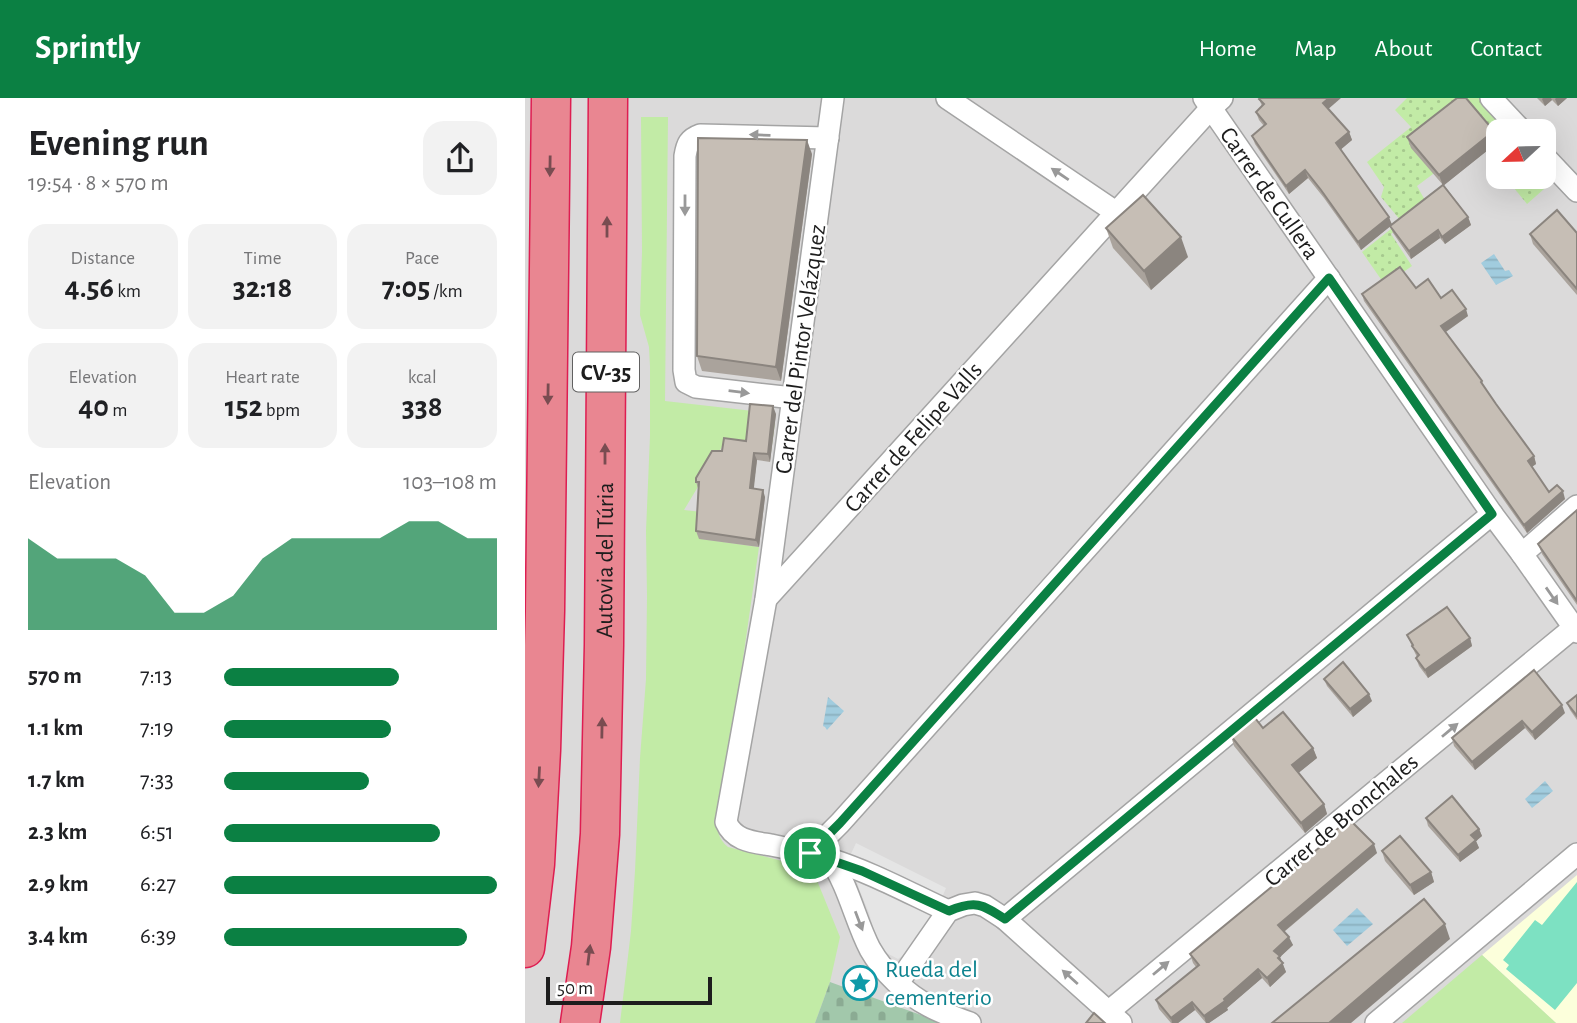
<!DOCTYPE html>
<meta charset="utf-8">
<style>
body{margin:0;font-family:"Alegreya Sans",sans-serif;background:#f2f2f2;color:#202124;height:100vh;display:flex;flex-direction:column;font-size:26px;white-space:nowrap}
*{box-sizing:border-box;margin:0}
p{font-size:23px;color:#757577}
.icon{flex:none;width:38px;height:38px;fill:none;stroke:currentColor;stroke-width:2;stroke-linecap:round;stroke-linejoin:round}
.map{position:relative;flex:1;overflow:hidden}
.sheet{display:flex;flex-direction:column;background:#fff;width:525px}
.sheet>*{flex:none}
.needle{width:46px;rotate:248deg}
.controls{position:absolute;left:961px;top:21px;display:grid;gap:14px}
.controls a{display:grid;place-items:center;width:70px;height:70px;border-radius:14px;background:#fff;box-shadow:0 7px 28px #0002;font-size:35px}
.scale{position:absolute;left:21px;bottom:18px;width:166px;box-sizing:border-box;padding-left:7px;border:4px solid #1d1d1d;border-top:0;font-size:19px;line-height:24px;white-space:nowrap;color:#1d1d1d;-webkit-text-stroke:5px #fff;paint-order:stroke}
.pin{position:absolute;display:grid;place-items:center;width:60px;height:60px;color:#fff;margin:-30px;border:4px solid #fff;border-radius:50%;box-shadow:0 2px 7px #0007}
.round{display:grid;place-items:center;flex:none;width:74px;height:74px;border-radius:21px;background:#f2f2f2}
.summary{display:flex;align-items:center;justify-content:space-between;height:119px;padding:0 28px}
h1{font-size:38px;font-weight:700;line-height:52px}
.figures{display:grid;grid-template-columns:repeat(3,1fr);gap:10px;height:119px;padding:7px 28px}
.figures div{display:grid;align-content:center;border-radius:18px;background:#f2f2f2;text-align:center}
.figures b{font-size:30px;font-weight:700}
.figures small{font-size:19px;font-weight:400}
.figures p{font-size:19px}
.chart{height:196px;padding:14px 28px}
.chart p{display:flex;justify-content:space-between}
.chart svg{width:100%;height:126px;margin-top:7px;fill:#0b8043;opacity:.7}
ul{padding:0 28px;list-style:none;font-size:23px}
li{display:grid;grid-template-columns:112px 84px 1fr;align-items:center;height:52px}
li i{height:18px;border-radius:9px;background:#0b8043}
header{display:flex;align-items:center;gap:42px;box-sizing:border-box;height:98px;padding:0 35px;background:#0b8043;color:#fff}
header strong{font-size:33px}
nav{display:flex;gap:38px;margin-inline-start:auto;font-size:24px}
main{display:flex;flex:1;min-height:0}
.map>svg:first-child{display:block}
.residential{fill:#dbdada;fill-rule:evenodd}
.education{fill:#fcffdb}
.grass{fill:#c2eba6}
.cemetery{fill:url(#cemetery-stones)}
.garden{fill:url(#garden-dots)}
.pitch{fill:#7de1c2}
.parking{fill:#e5e5e5}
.water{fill:url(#water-rules)}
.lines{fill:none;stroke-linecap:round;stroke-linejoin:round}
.street-casing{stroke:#a4a4a4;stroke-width:24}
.highway-casing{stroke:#de1d51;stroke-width:41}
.street{stroke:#fff;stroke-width:21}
.highway{stroke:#e98691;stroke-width:38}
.wall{fill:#aaa39c}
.shaded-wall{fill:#8b857f}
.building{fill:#c6beb5;stroke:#8b857f;stroke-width:2}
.oneway{fill:#999}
.oneway2{fill:#794c51}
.route-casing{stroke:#fff;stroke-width:14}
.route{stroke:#0b8043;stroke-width:9}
.labels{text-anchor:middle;stroke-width:5;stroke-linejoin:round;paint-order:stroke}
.shield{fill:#fff;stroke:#616161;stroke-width:2}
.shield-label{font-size:23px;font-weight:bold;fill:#1d1d1d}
.street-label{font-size:24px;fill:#1d1d1d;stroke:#fff}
.culture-label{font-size:24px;fill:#0d838f;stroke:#fff;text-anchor:start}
</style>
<header>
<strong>Sprintly</strong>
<nav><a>Home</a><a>Map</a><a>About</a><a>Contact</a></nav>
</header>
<main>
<section class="sheet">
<div class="summary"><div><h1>Evening run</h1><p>19:54 · 8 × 570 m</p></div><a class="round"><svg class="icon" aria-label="share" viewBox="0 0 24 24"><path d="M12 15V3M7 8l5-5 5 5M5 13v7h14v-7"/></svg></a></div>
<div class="figures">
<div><p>Distance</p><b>4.56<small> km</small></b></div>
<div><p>Time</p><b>32:18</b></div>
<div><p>Pace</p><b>7:05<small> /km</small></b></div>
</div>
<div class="figures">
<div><p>Elevation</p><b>40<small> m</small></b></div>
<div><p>Heart rate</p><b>152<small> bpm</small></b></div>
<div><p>kcal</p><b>338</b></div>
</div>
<div class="chart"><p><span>Elevation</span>103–108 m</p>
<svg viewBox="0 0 160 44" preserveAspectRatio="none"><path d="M0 44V12L10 19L20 19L30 19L40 25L50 38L60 38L70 32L80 19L90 12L100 12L110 12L120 12L130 6L140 6L150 12L160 12V44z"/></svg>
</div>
<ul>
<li><b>570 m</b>7:13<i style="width:64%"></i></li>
<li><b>1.1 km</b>7:19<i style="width:61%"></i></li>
<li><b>1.7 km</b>7:33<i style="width:53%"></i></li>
<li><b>2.3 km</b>6:51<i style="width:79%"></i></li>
<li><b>2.9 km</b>6:27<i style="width:100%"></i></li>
<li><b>3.4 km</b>6:39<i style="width:89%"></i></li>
</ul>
</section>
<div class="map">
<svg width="1052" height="925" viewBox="0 0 1052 925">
<defs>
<pattern id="cemetery-stones" width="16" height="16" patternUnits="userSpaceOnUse" patternTransform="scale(1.75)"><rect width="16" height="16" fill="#a2c8ab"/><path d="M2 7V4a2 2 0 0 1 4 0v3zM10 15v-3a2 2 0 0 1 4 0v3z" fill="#8bab93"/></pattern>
<pattern id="garden-dots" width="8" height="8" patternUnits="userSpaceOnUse" patternTransform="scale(1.75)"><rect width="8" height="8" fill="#c2eba6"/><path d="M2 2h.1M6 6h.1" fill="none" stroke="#a6c98e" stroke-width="1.8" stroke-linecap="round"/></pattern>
<pattern id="water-rules" width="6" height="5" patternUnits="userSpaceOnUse" patternTransform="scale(1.75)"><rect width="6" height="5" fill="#a1ccde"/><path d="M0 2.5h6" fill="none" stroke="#8aafbe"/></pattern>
</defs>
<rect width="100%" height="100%" fill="#efebe2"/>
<path class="residential" d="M 0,0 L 1052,0 L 1052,925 L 0,925 ZM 973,33 L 1018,33 L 1018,79 L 973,79 Z"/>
<path class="education" d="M 1052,777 L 1052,925 L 1031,925 L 957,857 Z"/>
<g class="grass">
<path d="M 116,19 L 143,19 L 140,303 L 228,313 L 227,323 L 250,325 L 246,354 L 198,347 L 159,412 L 177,414 L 177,441 L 234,449 L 207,638 L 192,719 C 192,732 193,741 203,749 L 284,770 L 291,780 L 315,839 L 305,884 L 290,925 L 95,925 L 106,833 L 110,773 L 115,660 L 121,581 L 122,498 L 121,433 L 125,338 L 125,268 L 124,249 L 115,217 L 117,154 Z"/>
<path d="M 957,857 L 1031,925 L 877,925 Z"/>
</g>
<path class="cemetery" d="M 305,884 L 418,925 L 290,925 Z"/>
<g class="garden">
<path d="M 882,0 L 963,0 L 995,33 L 973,33 L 973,44 L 942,7 L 908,76 L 892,88 L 901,104 L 879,126 L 866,136 L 887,168 L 860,187 L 837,154 L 876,123 L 856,99 L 859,89 L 842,64 L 886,29 L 870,12 Z"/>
<path d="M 1019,58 L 1036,76 L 1002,106 L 980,79 L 1018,79 Z"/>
</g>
<path class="pitch" d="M 1052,784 L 1052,885 L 1030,912 L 981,871 L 984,867 L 978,862 L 1010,822 L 1017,827 Z"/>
<path class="parking" d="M 331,745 L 421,790 L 409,819 L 395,836 L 391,838 L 381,855 L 373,861 L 354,851 L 344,815 L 334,791 L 325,758 Z"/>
<g class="water">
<path d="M 969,156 L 980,173 L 984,172 L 988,178 L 971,187 L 956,165 Z"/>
<path d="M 303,599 L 319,613 L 302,632 L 300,629 L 298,628 Z"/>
<path d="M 1020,683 L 1028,693 L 1007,710 L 1000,701 Z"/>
<path d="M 832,810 L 848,826 L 822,848 L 808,832 Z"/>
</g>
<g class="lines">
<g class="street-casing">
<g id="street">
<path d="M 308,0 L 241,501 L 201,724 C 209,743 228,744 246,747 C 266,751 285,755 304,761 C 346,774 384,795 423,813"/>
<path d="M 422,0 L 592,115"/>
<path d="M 679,0 L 967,416 L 997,456 L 1052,534"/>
<path d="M 966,0 L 997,33"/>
<path d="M 1018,57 L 1052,93"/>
<path d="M 268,300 L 171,289 L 161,284 L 159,272 L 160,58 C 162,46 164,41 175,37 L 303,40"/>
<path d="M 997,456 L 1052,408"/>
<path d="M 241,501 L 686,10 L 697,0"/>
<path d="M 285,755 L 315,725 L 804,180"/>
<path d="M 305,761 C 324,789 330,822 345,851 C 358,874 381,896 404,908 C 417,915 431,920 445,925"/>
<path d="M 480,821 L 967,416"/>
<path d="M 373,885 L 423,813 L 438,807 L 450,805 L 460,808 L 480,821 L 596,925"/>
<path d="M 583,914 L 1052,527"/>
<path d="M 851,925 L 1052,756"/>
</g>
</g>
<g class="highway-casing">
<g id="highway">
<path d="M 0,850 L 10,766 L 16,652 L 20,513 L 26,0"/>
<path id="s1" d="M 55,925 L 66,849 L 75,736 L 79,547 L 83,0"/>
</g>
</g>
<use href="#street" class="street"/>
<use href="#highway" class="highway"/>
</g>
<g class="wall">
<path d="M 1012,0 L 1042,0 L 1033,8 L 1027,2 L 1020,8 Z"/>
<path d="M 734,1 L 803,11 L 824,34 L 827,42 L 816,51 L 867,126 L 918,87 L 886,50 L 882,39 L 969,33 L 973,44 L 919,87 L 943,119 L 946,127 L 920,146 L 915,140 L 886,161 L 868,135 L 865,128 L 836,152 L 799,100 L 783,80 L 764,96 L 730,46 L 727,38 L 739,28 L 734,22 L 731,14 L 737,8 Z"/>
<path d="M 287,56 L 256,283 L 177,273 L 172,258 Z"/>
<path d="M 581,130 L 663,159 L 626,192 L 588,150 Z"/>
<path d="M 1052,135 L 1052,197 L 1008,146 L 1005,136 Z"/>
<path d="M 891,190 L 943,218 L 921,234 L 957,283 L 959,289 L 971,306 L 1009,358 L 1011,366 L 1007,369 L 1024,394 L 1040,401 L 1002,435 L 839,203 L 837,196 Z"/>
<path d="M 251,316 L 245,364 L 232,362 L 228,391 L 240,399 L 234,449 L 174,441 L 171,433 L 173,390 L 171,384 L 221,343 Z"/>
<path d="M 1052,412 L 1052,507 L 1017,456 L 1013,446 Z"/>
<path d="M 882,537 L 945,540 L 947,548 L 903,580 L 894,568 L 891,560 L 892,559 L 890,555 Z"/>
<path d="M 799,581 L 847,603 L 828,619 L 802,588 Z"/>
<path d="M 1052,597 L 1052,622 L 1045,612 L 1042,605 Z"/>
<path d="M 1040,615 L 1010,642 L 1000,630 L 950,672 L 929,648 L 927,640 Z"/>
<path d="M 738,630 L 788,650 L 792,660 L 773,675 L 799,706 L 802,716 L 780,735 L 709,648 L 706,638 Z"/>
<path d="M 901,720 L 954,731 L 957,738 L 951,743 L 954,750 L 935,764 L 903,728 Z"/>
<path d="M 817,730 L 852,755 L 759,834 L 768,847 L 755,859 L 761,874 L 745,889 L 737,880 L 702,910 L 703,912 L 684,925 L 681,925 L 670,912 L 653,925 L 646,925 L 634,911 L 631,902 L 671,869 L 668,865 L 665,856 L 794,750 L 793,747 Z"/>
<path d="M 857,753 L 906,774 L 909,784 L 889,797 L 860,763 Z"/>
</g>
<g class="shaded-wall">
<path d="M 804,0 L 816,0 L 801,13 L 798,5 Z"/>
<path d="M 1018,0 L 1026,0 L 1027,2 L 1020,8 L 1017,1 Z"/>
<path d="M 1031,0 L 1042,0 L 1033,8 L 1030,1 Z"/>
<path d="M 969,33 L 973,44 L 918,88 L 914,77 Z"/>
<path d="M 824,34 L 827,42 L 814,53 L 811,45 Z"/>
<path d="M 282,42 L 287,56 L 256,283 L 251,269 Z"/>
<path d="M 780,72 L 783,80 L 764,96 L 761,88 Z"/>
<path d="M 864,119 L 867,127 L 836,152 L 833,144 Z"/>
<path d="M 943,119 L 946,127 L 920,146 L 917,139 Z"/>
<path d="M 913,132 L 915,140 L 886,161 L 884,153 Z"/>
<path d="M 656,139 L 663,159 L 626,192 L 619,173 Z"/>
<path d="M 941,211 L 943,218 L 919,235 L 916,228 Z"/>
<path d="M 248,308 L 251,316 L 245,364 L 243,356 Z"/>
<path d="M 229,355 L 232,362 L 228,398 L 225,390 Z"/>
<path d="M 1009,358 L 1011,366 L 1005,370 L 1003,363 Z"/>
<path d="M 238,392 L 240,399 L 234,449 L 231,442 Z"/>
<path d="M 1038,393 L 1040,401 L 1002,435 L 999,427 Z"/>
<path d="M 945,540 L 947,548 L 903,580 L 900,572 Z"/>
<path d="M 844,596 L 847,603 L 828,619 L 825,611 Z"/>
<path d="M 1037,607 L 1040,615 L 1010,642 L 1007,634 Z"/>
<path d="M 997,623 L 1000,630 L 950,672 L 947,664 Z"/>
<path d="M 788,650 L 792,660 L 771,677 L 767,667 Z"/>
<path d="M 799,706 L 802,716 L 780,735 L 776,725 Z"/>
<path d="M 954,731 L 957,738 L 951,743 L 954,750 L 935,764 L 933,757 L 946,737 Z"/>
<path d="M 849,746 L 852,755 L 756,836 L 753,827 Z"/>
<path d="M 906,774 L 909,784 L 889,797 L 885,787 Z"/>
<path d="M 920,826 L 925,841 L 826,925 L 804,925 Z"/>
<path d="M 764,839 L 768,847 L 755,859 L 761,874 L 745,889 L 742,880 L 749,853 Z"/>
<path d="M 733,871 L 737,880 L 702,910 L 703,912 L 684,925 L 681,925 L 679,918 Z"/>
<path d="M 667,904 L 670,912 L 653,925 L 647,925 L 646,920 Z"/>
</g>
<g class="building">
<path d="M 735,0 L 804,0 L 798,5 L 824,34 L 811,45 L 864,119 L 833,144 L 796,92 L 780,72 L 761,88 L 727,38 L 741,26 L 731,14 L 739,6 L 734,1 Z"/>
<path d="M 932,0 L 941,0 L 969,33 L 914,77 L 882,39 Z"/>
<path d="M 173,40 L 282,42 L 251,269 L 172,258 Z"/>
<path d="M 918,87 L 943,119 L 917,139 L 913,132 L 884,153 L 865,128 Z"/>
<path d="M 618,97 L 656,139 L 619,173 L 581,130 Z"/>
<path d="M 1032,112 L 1052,135 L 1052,191 L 1005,136 Z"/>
<path d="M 875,169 L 891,190 L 903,181 L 916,200 L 927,192 L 941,211 L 916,228 L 957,283 L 956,284 L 971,306 L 1009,358 L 1003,363 L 1024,394 L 1032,387 L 1038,393 L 999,427 L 837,196 Z"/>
<path d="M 225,306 L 248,308 L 243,356 L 229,355 L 225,390 L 238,392 L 231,442 L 171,433 L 174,384 L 171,384 L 171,380 L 187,353 L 197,353 L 199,340 L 221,343 Z"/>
<path d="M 1052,412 L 1052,503 L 1013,446 Z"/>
<path d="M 922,509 L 945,540 L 900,572 L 891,560 L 894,557 L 887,548 L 888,547 L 882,537 Z"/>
<path d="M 818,564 L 844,596 L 825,611 L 799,581 Z"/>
<path d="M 1009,572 L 1037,607 L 1007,634 L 997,623 L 947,664 L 927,640 Z"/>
<path d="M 1052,597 L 1052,618 L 1042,605 Z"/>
<path d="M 758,614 L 788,650 L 767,667 L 799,706 L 776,725 L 706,638 L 730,620 L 738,630 Z"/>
<path d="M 927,698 L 954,731 L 946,737 L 951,742 L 933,757 L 901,720 Z"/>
<path d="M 826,723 L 849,746 L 753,827 L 764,839 L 749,853 L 755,858 L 753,860 L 758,865 L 742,880 L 733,871 L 699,901 L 700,903 L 679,918 L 667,904 L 646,920 L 631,902 L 674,867 L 665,856 L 795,749 L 793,747 L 816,728 L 817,730 Z"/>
<path d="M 875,738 L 906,774 L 885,787 L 857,753 Z"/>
<path d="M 899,801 L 920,826 L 804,925 L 747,925 Z"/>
<path d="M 569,915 L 580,925 L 561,925 Z"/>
</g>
<defs><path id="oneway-solid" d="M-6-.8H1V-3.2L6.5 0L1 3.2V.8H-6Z" transform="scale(1.75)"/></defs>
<g class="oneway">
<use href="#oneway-solid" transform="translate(235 37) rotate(-178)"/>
<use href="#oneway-solid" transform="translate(535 76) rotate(-146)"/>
<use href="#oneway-solid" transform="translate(160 107) rotate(90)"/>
<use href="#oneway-solid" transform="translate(214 294) rotate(7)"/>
<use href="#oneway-solid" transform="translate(1027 498) rotate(55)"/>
<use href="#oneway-solid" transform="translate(925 632) rotate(-40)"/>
<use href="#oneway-solid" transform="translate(334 823) rotate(69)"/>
<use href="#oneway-solid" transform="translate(636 870) rotate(-40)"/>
<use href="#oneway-solid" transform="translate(545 879) rotate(-138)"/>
</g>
<g class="oneway2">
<use href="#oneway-solid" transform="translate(25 68) rotate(91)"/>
<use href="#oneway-solid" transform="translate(82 129) rotate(-90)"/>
<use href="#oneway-solid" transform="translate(23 296) rotate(91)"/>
<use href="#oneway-solid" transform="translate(80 356) rotate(-90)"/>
<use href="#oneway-solid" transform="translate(77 630) rotate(-89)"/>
<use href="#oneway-solid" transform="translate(14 679) rotate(93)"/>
<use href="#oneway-solid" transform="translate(64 857) rotate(-83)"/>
</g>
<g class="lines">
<g class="route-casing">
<path id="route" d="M 804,180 L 967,416 L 480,821 C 457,806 450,802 424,813 L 337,773 L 285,755 L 315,725 Z"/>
</g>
<use href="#route" class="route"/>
</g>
<defs>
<g id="sight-ring" transform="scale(1.75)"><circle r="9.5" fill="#fff" stroke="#0f9aa8" stroke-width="1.5"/><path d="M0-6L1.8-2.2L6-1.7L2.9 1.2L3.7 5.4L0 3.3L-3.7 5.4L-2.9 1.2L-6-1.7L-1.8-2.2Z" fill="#0f9aa8"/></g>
</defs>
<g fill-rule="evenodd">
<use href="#sight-ring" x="335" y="885"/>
</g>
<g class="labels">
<rect class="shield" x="48" y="254.5" width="66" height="39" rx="5"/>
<g class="shield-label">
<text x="81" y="282">CV-35</text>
</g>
<g class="street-label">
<text transform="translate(745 95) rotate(55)" y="8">Carrer de Cullera</text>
<text transform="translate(275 251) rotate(-82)" y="8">Carrer del Pintor Velázquez</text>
<text transform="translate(388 339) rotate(-48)" y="8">Carrer de Felipe Valls</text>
<text dy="8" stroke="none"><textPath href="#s1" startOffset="464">Autovia del Túria</textPath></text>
<text transform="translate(816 722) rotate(-40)" y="8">Carrer de Bronchales</text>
</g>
<g class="culture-label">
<text x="360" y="879">Rueda del<tspan x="360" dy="28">cementerio</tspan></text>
</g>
</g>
</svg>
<div class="controls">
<a><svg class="needle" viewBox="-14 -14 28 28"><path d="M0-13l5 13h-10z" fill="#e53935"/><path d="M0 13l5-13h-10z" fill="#757577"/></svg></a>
</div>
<div class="scale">50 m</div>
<div class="pin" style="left:285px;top:755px;background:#1e9e55"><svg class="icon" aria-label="arrive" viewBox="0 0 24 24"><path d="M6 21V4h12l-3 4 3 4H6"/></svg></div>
</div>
</main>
